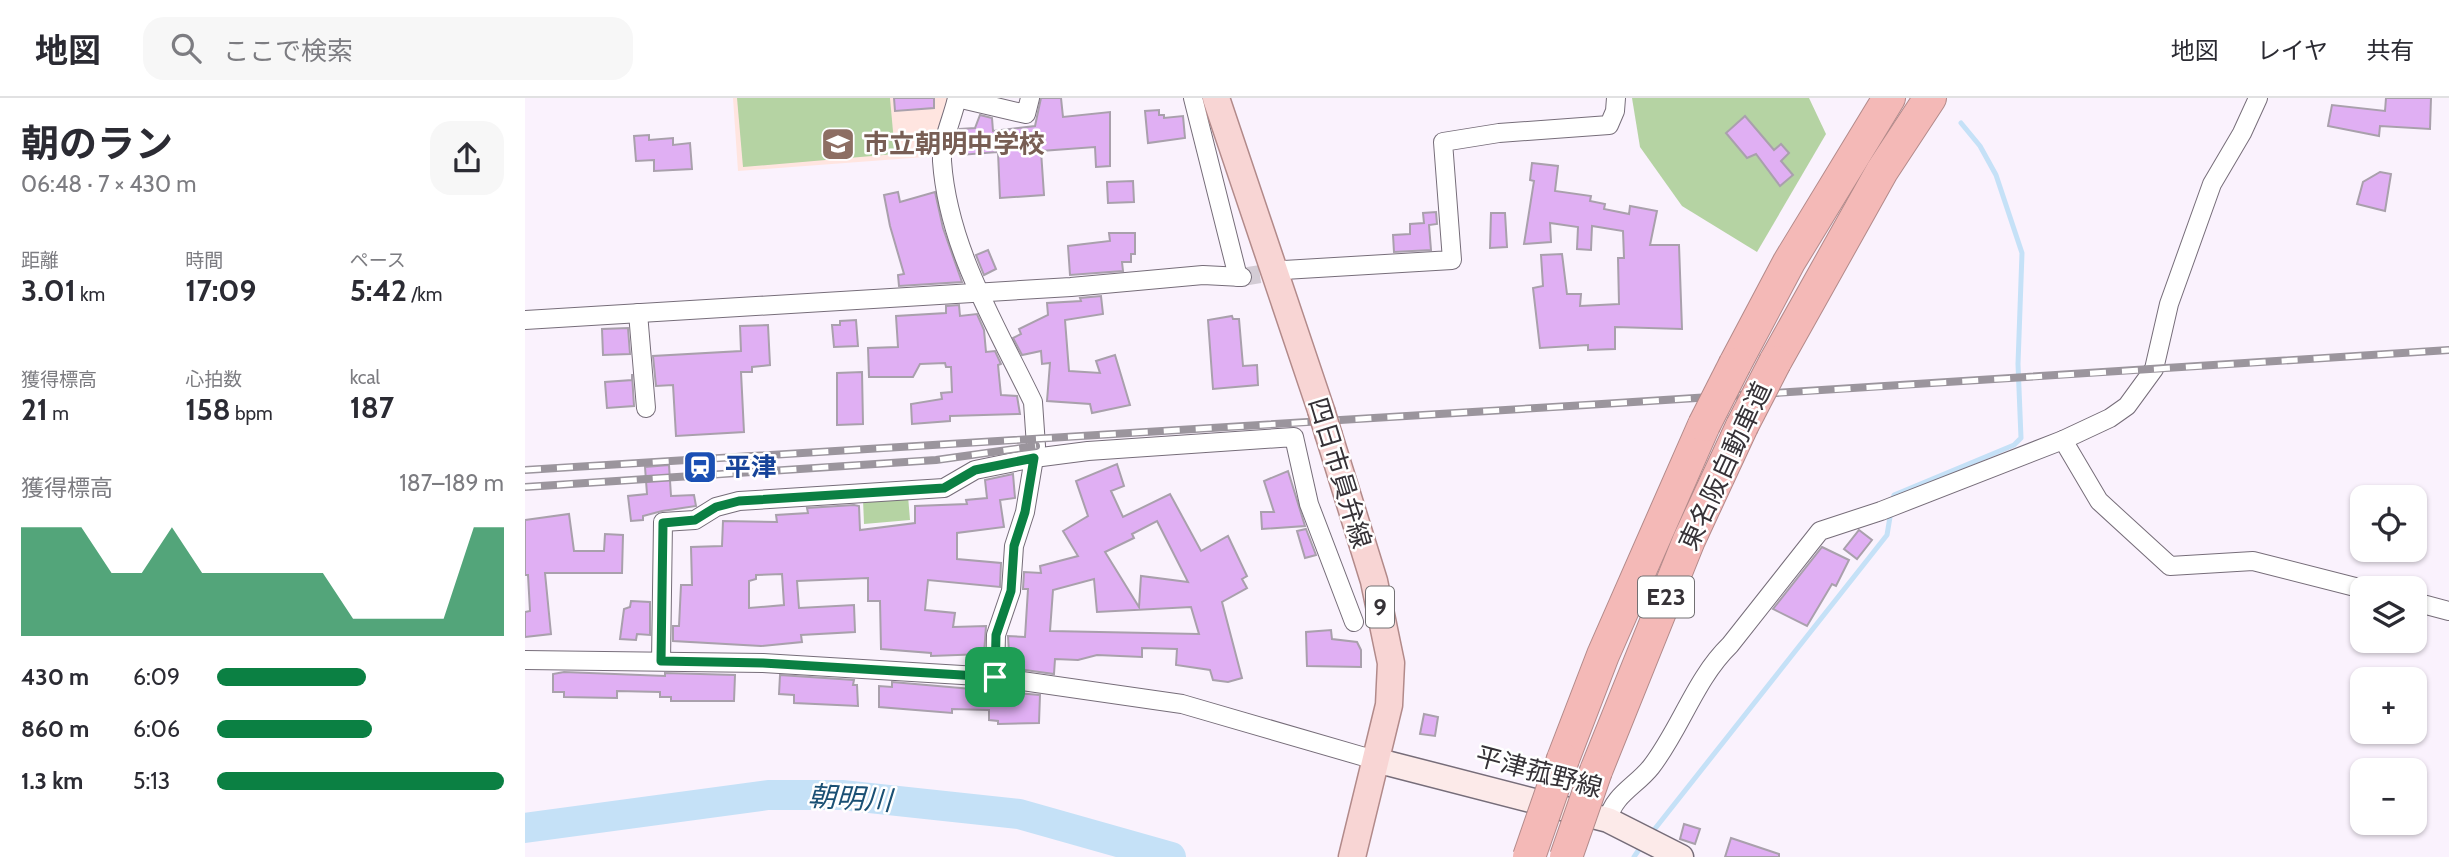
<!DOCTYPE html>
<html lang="ja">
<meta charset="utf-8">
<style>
body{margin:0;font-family:Cabin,"Noto Sans JP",sans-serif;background:#f7f7f7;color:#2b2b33;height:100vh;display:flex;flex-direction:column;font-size:26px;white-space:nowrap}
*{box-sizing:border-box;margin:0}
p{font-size:23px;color:#7c7c81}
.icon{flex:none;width:38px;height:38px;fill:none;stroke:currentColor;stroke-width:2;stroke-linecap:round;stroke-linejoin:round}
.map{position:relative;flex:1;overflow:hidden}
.details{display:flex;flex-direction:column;background:#fff;width:525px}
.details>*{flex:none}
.fabs{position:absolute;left:1825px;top:387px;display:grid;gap:14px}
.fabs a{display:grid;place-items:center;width:77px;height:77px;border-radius:14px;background:#fff;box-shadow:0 2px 5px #0004;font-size:35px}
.pin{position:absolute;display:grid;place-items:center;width:60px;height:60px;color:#fff;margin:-30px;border-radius:14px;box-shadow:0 4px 10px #0006}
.round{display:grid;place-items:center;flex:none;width:74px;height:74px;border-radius:21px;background:#f7f7f7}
.head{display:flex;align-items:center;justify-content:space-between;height:119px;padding:0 21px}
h1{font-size:38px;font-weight:700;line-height:52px}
.metrics{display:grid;grid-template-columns:repeat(3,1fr);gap:10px;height:119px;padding:7px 21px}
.metrics div{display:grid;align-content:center}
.metrics b{font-size:30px;font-weight:700}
.metrics small{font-size:19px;font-weight:400}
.metrics p{font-size:19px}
.chart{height:196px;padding:14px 21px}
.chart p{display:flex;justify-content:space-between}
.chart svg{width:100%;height:126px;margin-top:7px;fill:#0b8043;opacity:.7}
ul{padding:0 21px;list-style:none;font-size:23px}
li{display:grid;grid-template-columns:112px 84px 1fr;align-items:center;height:52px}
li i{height:18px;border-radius:9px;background:#0b8043}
header{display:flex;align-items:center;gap:42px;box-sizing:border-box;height:98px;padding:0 35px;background:#fff;border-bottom:2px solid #e1e1e2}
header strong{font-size:33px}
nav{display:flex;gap:38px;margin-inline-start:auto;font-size:24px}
.search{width:490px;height:63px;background:#f7f7f7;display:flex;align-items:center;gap:18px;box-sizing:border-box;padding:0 24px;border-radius:21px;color:#7c7c81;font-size:26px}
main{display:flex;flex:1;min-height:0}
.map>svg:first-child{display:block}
.education{fill:#ffe5e0}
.green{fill:#b5d3a3}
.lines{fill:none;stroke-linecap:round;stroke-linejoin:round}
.stream{stroke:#c5e1f7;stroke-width:5}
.river{stroke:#c5e1f7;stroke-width:30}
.building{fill:#e0aff3;stroke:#a9a0ac;stroke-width:2;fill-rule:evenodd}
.minor-tunnel{stroke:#d3ccd5;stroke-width:18;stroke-dasharray:18 9;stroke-linecap:butt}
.minor-casing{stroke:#766d79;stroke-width:20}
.secondary-casing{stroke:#766d79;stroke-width:27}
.primary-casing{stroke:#b28a8a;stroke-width:29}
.motorway-casing{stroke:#b28a8a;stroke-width:34}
.minor{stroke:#fff;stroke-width:18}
.secondary{stroke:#fceae9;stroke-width:24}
.primary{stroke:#f8d5d4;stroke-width:26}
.motorway{stroke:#f4b9b7;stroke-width:32}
.rail-casing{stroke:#9b959d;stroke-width:8}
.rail{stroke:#fff;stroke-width:5;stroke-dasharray:16;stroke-linecap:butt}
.primary-bridge-casing{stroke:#b28a8a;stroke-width:29;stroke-linecap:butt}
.motorway-bridge-casing{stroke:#b28a8a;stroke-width:34;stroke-linecap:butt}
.primary-bridge{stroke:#f8d5d4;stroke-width:26}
.motorway-bridge{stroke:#f4b9b7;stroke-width:32}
.route-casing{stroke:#fff;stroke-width:14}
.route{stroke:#0b8043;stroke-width:9}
.labels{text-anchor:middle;stroke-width:5;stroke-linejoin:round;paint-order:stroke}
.shield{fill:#fff;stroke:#727073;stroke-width:2}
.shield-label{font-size:24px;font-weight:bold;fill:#363237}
.education-label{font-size:26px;font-weight:bold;fill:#785e54;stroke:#fff;text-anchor:start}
.street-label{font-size:26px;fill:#363237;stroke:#fff}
.transit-label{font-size:26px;font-weight:bold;fill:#164399;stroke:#fff;text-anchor:start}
.water-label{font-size:28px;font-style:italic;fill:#1a5074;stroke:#fff}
</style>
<header>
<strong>地図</strong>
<div class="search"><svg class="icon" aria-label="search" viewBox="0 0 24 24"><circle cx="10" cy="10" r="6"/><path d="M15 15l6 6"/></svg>ここで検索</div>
<nav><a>地図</a><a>レイヤ</a><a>共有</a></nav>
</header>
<main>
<section class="details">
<div class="head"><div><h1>朝のラン</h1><p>06:48 · 7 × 430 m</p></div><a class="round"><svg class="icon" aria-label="share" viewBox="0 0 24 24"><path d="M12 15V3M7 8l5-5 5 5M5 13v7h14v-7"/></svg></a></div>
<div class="metrics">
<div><p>距離</p><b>3.01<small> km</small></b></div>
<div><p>時間</p><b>17:09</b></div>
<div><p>ペース</p><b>5:42<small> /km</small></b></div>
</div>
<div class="metrics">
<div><p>獲得標高</p><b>21<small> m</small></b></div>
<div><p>心拍数</p><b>158<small> bpm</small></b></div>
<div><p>kcal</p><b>187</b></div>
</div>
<div class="chart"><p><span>獲得標高</span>187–189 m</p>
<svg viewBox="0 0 160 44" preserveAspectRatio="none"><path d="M0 44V6L10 6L20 6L30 22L40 22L50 6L60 22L70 22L80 22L90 22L100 22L110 38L120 38L130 38L140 38L150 6L160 6V44z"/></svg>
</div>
<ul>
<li><b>430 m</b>6:09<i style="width:52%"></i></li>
<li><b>860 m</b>6:06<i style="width:54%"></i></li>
<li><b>1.3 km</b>5:13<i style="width:100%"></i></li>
</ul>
</section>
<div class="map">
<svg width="1924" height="759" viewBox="0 0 1924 759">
<rect width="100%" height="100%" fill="#faf2fd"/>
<path class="education" d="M 208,0 L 426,0 L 413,58 L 213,73 Z"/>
<g class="green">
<path d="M 212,0 L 365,0 L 370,56 L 218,69 Z"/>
<path d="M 1107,0 L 1284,0 L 1301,36 L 1232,154 L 1157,108 L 1115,49 Z"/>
<path d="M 383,398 L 385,422 L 339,426 L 338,401 Z"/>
</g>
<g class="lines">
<g class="stream">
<path d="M 1368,403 L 1369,397 L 1489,347 L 1496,340 L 1493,266 L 1497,155 L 1471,77 L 1455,48 L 1436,25"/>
<path d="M 1125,737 L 1362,437 L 1366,413"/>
<path d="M 1109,759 L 1117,747"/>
</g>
<path class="river" d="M 0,730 L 243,697 L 317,697 L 494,716 L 646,759"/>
</g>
<g class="building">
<path d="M 369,0 L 409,0 L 409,10 L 370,13 Z"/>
<path d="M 516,0 L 536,0 L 538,19 L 585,14 L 585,68 L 571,69 L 570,49 L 516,53 L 519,97 L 475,100 L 473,54 L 435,57 L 435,31 L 450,30 L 455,17 L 467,20 L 468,33 L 510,28 Z"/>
<path d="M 1861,0 L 1906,0 L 1905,31 L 1855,28 L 1854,38 L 1803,28 L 1807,7 L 1860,13 Z"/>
<path d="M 634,12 L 634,17 L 639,17 L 639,20 L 658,18 L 660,40 L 623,45 L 620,13 Z"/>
<path d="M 1220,18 L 1249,52 L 1256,46 L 1264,55 L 1256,63 L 1268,77 L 1255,88 L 1231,56 L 1222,60 L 1201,35 Z"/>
<path d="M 124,37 L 124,42 L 148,40 L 148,47 L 165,45 L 167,71 L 129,73 L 129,62 L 111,63 L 109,38 Z"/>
<path d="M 1007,65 L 1033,68 L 1030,93 L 1066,98 L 1065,103 L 1080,106 L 1079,111 L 1104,116 L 1105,108 L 1132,113 L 1125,147 L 1154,147 L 1157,231 L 1090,229 L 1090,251 L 1063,252 L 1063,247 L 1015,250 L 1008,190 L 1018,188 L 1016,157 L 1037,156 L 1042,196 L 1056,196 L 1055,208 L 1094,206 L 1093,160 L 1099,160 L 1098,133 L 1067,128 L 1066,152 L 1052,151 L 1053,129 L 1025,125 L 1026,144 L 999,146 L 1009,83 L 1005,82 Z"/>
<path d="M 1855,74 L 1866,76 L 1860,113 L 1832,106 L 1838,84 Z"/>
<path d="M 608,83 L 609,104 L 583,105 L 582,84 Z"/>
<path d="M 373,94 L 375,104 L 410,94 L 418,130 L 437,184 L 374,188 L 373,177 L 379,176 L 365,128 L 359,97 Z"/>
<path d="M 911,114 L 912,126 L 904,127 L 906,152 L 869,154 L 868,137 L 885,136 L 885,126 L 899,125 L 898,115 Z"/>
<path d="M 966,115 L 980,115 L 982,149 L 965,150 Z"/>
<path d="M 584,135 L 610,135 L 610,156 L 606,156 L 606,164 L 597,164 L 598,173 L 545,177 L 543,148 L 585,143 Z"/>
<path d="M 463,152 L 471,171 L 459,177 L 451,157 Z"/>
<path d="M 576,198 L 578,216 L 540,222 L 544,273 L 575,275 L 571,263 L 590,257 L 605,307 L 567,315 L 565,306 L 522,303 L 525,265 L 517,266 L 516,253 L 497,257 L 488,240 L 496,236 L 494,231 L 523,217 L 522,205 L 556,203 L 555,200 Z"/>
<path d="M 434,207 L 435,218 L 452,216 L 459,232 L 461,254 L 470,253 L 476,266 L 473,267 L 476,297 L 492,298 L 495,316 L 425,318 L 425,323 L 387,326 L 386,306 L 417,301 L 416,295 L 427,294 L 426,269 L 421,269 L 420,265 L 395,266 L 388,279 L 344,279 L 343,250 L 373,249 L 371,218 L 421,215 L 421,208 Z"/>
<path d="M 707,218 L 708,221 L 714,221 L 718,268 L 732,267 L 733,287 L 688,291 L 683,222 Z"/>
<path d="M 331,222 L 333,248 L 309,249 L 307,227 L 315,227 L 315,223 Z"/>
<path d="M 243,227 L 245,267 L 227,269 L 227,274 L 216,274 L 219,334 L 151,338 L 148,287 L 131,288 L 128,258 L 216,253 L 215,228 Z"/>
<path d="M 103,230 L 105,256 L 78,257 L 77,231 Z"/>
<path d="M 337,274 L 338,326 L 312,327 L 312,275 Z"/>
<path d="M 107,276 L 109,308 L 82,310 L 80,284 L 107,282 Z"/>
<path d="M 592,366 L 599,388 L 586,393 L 598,419 L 645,396 L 676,453 L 703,438 L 722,478 L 717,481 L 722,490 L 697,504 L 717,580 L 703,584 L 688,582 L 685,572 L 651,567 L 652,551 L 617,550 L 617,559 L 572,557 L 553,562 L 530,561 L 529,576 L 485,570 L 483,538 L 500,539 L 503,491 L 498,491 L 499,474 L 516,475 L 515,468 L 553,458 L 538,433 L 563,418 L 551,383 ZM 632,423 L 663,484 L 616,478 L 614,509 L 580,454 L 609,440 L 607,436 ZM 569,481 L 572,514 L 666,509 L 674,536 L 525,533 L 528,492 Z"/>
<path d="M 144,367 L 146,398 L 169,397 L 171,408 L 137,413 L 118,418 L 118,422 L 106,423 L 103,398 L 122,396 L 120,369 Z"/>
<path d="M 763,373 L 780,428 L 737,431 L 736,414 L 749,414 L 739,383 Z"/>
<path d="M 488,376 L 490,400 L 475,402 L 479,429 L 432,435 L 432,461 L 476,465 L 475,489 L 403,482 L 400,512 L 430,515 L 428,529 L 461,528 L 459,556 L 406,558 L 406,555 L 356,551 L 355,503 L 343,503 L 343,480 L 272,483 L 274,510 L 329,507 L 330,534 L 276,537 L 277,544 L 236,548 L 148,543 L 148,528 L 154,528 L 156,487 L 167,487 L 166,449 L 197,448 L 198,423 L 252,424 L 251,417 L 283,415 L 282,410 L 329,407 L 334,408 L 335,432 L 390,425 L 390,408 L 442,406 L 441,402 L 462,400 L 460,382 ZM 257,476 L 259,507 L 224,510 L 224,483 L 231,481 L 231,477 Z"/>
<path d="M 44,416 L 49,453 L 79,453 L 80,436 L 98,437 L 97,475 L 20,475 L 26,536 L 0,539 L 0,514 L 5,513 L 3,477 L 0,477 L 0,422 Z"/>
<path d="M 781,431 L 791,457 L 780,460 L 772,433 Z"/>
<path d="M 1334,432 L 1347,442 L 1332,461 L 1319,451 Z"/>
<path d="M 1297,449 L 1324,462 L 1311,488 L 1307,486 L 1282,528 L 1248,511 Z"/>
<path d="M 106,503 L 125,504 L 125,537 L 112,536 L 111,542 L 95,541 L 99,511 L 105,509 Z"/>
<path d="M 806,532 L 807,541 L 832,544 L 836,552 L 836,569 L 782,568 L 781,534 Z"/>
<path d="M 39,574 L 140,578 L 140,575 L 210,577 L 209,603 L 146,603 L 146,599 L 135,599 L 135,594 L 92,593 L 92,600 L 39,599 L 39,594 L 28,594 L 28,576 Z"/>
<path d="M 255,577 L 329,582 L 328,587 L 332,587 L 333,608 L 269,605 L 269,597 L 254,596 Z"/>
<path d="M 367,584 L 515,597 L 514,625 L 473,626 L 473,623 L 464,622 L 464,612 L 427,611 L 427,615 L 354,609 L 354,588 L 367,589 Z"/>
<path d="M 899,616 L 913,619 L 910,638 L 895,636 Z"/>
<path d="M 1159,726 L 1175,731 L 1170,746 L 1155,741 Z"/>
<path d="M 1206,740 L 1254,756 L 1254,759 L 1200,759 Z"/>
</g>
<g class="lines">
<path class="minor-tunnel" d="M 717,179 L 759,172"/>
<g class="minor-casing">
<g id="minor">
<path d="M 432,0 C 428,19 416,44 417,63 C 423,150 471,227 508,304 L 511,348 L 500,414 L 489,448 L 486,493 L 471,537 L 470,579"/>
<path d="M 432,0 L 501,16 L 505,0"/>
<path d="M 668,0 L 713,179"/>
<path d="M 759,172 L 927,162 L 918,44 L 974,35 L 1084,27 L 1090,13 L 1091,0"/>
<path d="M 113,215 L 121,310"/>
<path d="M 0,222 L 546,189 L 678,177 L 717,179"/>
<path d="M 1538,342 L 1574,403 L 1645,468 L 1728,463 L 1838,491"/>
<path d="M 1890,504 L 1924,513"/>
<path d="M 0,562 L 238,565 L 470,579 L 657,606 L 850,662"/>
<path d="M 136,563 L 138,424 L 170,422 L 191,409 L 214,403 L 419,390 L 450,372 L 509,360 L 563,353 L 769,339 L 784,406 L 829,524"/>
<path d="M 1083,722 C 1088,697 1111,688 1126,669 C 1156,630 1170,581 1205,547 L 1295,433 L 1356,413 L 1538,342 L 1585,320 L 1602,308 L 1629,271 L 1644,206 L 1687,86 L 1717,35 L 1733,0"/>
</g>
</g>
<g class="secondary-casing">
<path id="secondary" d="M 850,662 L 1083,722 L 1156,759"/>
</g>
<g class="primary-casing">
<g id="primary">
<path d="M 691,0 L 796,312"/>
<path d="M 804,338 L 849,483 L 866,565 L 864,607 L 827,759"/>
</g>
</g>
<g class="motorway-casing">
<g id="motorway">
<path d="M 1250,264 L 1357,73 L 1405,0"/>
<path d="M 1210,266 L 1264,164 L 1364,0"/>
<path d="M 1038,661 L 1078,557 L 1179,327"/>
<path d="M 1071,673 L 1164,442 L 1217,328"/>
</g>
</g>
<use href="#minor" class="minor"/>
<use href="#secondary" class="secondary"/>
<use href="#primary" class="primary"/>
<use href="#motorway" class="motorway"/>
<g class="rail-casing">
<g id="rail">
<path d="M 0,372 C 641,333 1283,294 1924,252"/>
<path d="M 0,389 L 411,362 L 511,348"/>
</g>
</g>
<use href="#rail" class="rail"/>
<g class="primary-bridge-casing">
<path id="primary-bridge" d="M 796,312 L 804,338"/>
</g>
<g class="motorway-bridge-casing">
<g id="motorway-bridge">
<path d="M 1179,327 L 1210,266"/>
<path d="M 1217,328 L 1250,264"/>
<path d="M 1004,759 L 1038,661"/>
<path d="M 1041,759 L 1071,673"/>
</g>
</g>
<use href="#primary-bridge" class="primary-bridge"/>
<use href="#motorway-bridge" class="motorway-bridge"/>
</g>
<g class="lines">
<g class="route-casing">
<path id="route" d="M 509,360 L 500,414 L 489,448 L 486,493 L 471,537 L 470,579 L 238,565 L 136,563 L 138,425 L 170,422 L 191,409 L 214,403 L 419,390 L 450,372 Z"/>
</g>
<use href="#route" class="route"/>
</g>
<defs>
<g id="school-square" transform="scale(1.75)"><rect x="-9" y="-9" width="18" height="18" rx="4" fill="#8d6e63" stroke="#fff"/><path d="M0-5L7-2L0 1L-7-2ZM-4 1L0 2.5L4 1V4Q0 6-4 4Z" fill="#fff"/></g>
<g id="station-square" transform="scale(1.75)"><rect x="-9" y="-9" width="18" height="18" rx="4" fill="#1a4fb4" stroke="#fff"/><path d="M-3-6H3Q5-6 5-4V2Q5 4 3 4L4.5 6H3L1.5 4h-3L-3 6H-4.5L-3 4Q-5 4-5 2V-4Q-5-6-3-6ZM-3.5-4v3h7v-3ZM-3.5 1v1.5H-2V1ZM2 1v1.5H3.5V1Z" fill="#fff"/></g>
</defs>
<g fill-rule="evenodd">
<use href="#school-square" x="313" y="46"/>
<use href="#station-square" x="175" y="369"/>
</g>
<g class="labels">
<g class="shield">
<rect x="1113" y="478.5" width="56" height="41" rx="5"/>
<rect x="841" y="488.5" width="28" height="41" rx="5"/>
</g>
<g class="shield-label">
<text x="1141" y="507">E23</text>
<text x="855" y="517">9</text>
</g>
<g class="education-label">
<text x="338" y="55">市立朝明中学校</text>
</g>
<g class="street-label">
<text transform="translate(1200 368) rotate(-65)" y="9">東名阪自動車道</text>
<text transform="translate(815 375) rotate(73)" y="9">四日市員弁線</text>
<text transform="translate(1014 674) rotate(15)" y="9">平津菰野線</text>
</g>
<g class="transit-label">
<text x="200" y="378">平津</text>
</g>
<g class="water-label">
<text transform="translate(325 700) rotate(3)" y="10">朝明川</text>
</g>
</g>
</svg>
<div class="fabs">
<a><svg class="icon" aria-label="locate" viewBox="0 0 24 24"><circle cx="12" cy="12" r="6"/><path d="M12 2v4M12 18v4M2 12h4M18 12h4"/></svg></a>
<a><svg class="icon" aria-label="layers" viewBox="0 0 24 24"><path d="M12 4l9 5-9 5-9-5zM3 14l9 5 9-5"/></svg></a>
<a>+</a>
<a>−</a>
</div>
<div class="pin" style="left:470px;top:579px;background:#1e9e55"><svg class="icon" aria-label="arrive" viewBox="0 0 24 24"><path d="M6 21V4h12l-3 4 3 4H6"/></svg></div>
</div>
</main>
